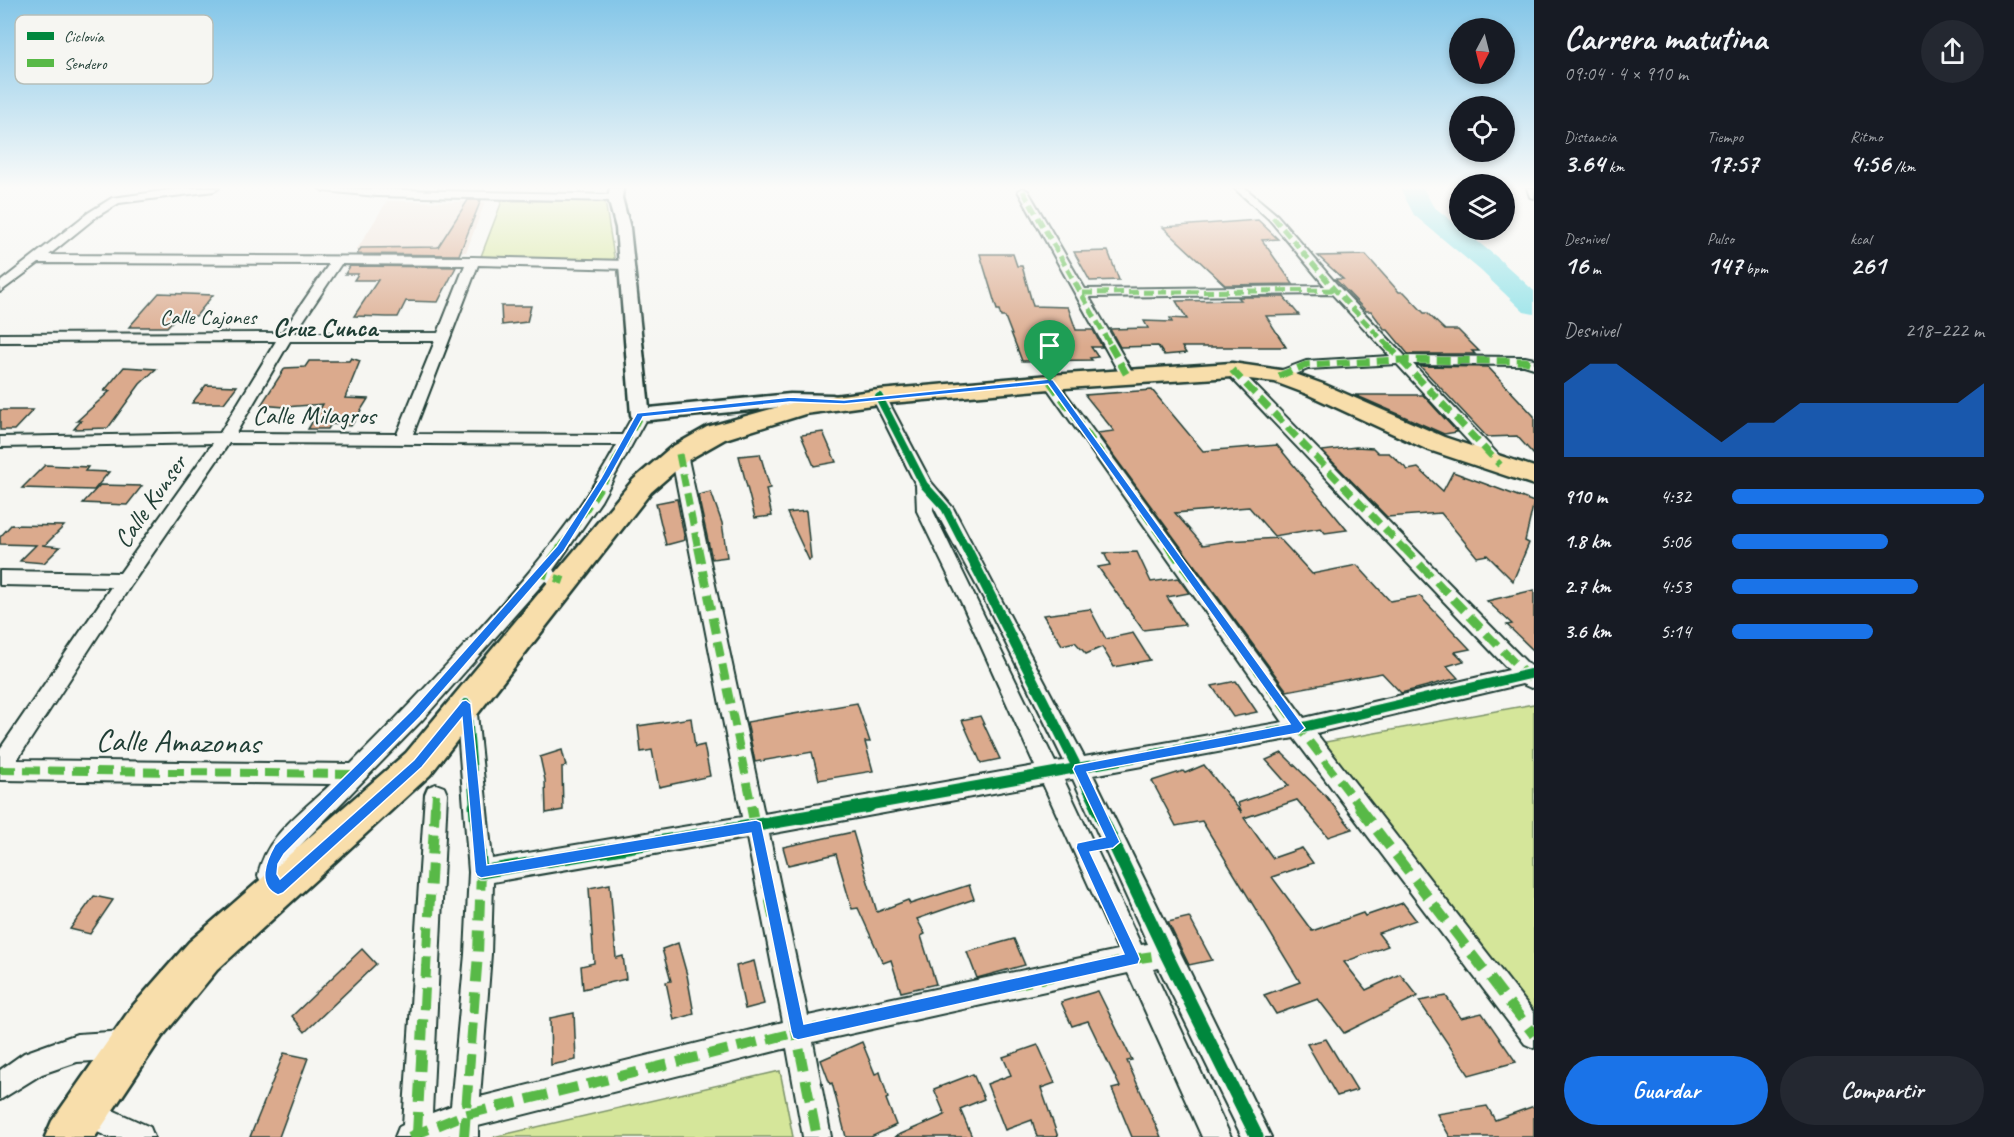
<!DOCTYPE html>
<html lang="es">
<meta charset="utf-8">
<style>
body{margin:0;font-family:Caveat,sans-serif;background:#242831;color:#f1f3f6;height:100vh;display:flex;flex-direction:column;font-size:22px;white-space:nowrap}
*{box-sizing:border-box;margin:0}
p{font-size:20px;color:#9ea1a6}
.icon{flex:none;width:33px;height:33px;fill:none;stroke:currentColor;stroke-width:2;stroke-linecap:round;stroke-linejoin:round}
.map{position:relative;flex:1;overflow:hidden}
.sheet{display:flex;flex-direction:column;background:#171b24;width:480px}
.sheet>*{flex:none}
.needle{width:39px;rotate:187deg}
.buttons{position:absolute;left:1449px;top:18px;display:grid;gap:12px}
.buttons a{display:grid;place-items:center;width:66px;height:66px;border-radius:50%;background:#171b24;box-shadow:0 3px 9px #0003;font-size:30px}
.pin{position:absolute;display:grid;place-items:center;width:51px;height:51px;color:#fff;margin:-62px -26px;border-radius:50% 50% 50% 0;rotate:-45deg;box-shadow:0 0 6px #0007}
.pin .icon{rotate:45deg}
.round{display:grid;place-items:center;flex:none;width:63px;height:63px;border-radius:32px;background:#242831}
.overview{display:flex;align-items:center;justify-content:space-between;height:102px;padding:0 30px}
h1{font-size:33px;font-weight:800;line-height:45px}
.stats{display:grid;grid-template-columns:repeat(3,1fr);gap:9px;height:102px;padding:6px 30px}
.stats div{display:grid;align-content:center}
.stats b{font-size:26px;font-weight:800}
.stats small{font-size:16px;font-weight:400}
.stats p{font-size:16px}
.chart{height:168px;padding:12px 30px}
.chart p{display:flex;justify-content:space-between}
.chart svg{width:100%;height:108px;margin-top:6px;fill:#1a73e8;opacity:.7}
.cta{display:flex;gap:12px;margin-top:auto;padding:12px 30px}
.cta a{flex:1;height:69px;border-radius:36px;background:#1a73e8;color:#fff;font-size:24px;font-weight:800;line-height:69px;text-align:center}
.cta a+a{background:#242831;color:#f1f3f6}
ul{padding:0 30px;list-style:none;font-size:20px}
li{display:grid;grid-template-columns:96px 72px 1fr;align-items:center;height:45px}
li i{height:15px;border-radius:8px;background:#1a73e8}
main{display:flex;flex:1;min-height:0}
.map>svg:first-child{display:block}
.built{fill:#eedfd4}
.green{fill:#d5e69a;stroke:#7a9267;stroke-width:1.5}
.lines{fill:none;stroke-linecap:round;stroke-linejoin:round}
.river{fill:#8fe1e7;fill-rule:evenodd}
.building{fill:#dbaa8d;stroke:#1f3d34;stroke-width:1.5}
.minor-casing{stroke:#1f3d34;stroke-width:4}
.tertiary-casing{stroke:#1f3d34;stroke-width:5}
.primary-casing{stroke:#1f3d34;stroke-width:5}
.minor{fill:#f6f6f2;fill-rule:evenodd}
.tertiary{fill:#f6f6f2;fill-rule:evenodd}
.primary{fill:#f8deab;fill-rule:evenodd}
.quiet-far3{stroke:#58b947;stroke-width:5;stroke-dasharray:10 5;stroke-linecap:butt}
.quiet-far2{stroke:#58b947;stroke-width:7;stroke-dasharray:13 7;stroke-linecap:butt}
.quiet-far1{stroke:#58b947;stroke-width:8;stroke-dasharray:16 8;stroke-linecap:butt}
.quiet{stroke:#58b947;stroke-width:10;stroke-dasharray:21 10;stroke-linecap:butt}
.cycleway-far2-casing{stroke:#f6f6f2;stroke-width:10}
.cycleway-far1-casing{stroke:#f6f6f2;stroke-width:14}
.cycleway-casing{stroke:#f6f6f2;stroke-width:16}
.cycleway-far2{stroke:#00873e;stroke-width:8}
.cycleway-far1{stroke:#00873e;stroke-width:10}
.cycleway{stroke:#00873e;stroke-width:13}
.route{fill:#1a73e8;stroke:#fff;stroke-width:1.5;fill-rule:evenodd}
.labels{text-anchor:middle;stroke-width:4.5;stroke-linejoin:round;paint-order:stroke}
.far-street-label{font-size:22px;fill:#1f3d34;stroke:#f6f6f2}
.street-label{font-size:26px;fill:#1f3d34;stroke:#f6f6f2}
.far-district-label{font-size:27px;font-weight:bold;fill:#1f3d34;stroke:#f6f6f2}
.near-street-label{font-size:32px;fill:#1f3d34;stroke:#f6f6f2}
.key{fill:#f6f6f2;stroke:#b6beb9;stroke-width:1.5}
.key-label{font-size:16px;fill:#1f3d34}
</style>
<main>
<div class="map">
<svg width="1534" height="1137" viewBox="0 0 1534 1137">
<rect width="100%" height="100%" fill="#f6f6f2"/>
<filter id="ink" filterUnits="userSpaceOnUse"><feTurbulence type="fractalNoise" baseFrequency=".0167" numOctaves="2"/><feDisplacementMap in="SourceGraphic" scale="12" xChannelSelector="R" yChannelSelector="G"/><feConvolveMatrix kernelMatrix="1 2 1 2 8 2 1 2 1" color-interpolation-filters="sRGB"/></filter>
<g filter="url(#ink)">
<path class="built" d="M 387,201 L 485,202 L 466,252 L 356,251 Z"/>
<g class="green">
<path d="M 502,201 L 605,201 L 615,263 L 480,259 Z"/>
<path d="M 1534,704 L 1534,1023 L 1320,743 Z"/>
<path d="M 780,1071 L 793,1137 L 493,1137 Z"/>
</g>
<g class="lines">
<path class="river" d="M 1400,188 L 1423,188 L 1433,206 L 1498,258 L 1534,291 L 1534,314 L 1524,312 L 1480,270 L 1414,215 Z"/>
</g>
<g class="building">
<path d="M 468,200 L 481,200 L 459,255 L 357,254 L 361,248 L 438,247 Z"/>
<path d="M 1258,220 L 1278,239 L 1262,240 L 1293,284 L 1225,285 L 1163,227 Z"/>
<path d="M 1108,251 L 1119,280 L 1090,281 L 1074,252 Z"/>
<path d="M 980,254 L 1013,254 L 1017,266 L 1022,266 L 1033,306 L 1068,307 L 1076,330 L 1093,330 L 1102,347 L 1091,347 L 1098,357 L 1090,358 L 1092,360 L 1022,361 L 1005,317 L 1001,317 L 999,310 L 997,310 Z"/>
<path d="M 1366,255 L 1399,292 L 1404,292 L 1424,313 L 1427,313 L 1445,330 L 1458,330 L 1479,351 L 1472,351 L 1475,354 L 1408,354 L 1388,330 L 1385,330 L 1371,311 L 1366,311 L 1339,283 L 1335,279 L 1343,279 L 1318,256 Z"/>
<path d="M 350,266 L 456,267 L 438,302 L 406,301 L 398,317 L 387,317 L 354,316 L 378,280 L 354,280 L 358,274 L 345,274 Z"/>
<path d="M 159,293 L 213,295 L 196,316 L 177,316 L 167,327 L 129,327 Z"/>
<path d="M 1238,297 L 1284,297 L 1299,315 L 1266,316 L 1286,347 L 1182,347 L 1186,353 L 1164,355 L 1158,346 L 1120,347 L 1110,329 L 1148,328 L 1144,321 L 1172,322 L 1170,318 L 1187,319 L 1176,301 L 1241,300 Z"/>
<path d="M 501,306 L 531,306 L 527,322 L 502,325 Z"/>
<path d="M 351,358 L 360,361 L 345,398 L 368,399 L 351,426 L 331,424 L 328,429 L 308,429 L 323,404 L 285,407 L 261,405 L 285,368 L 305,367 L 309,361 L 349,361 Z"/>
<path d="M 1420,366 L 1488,367 L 1534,416 L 1534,455 L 1517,436 L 1487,437 Z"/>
<path d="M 124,367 L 156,369 L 140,384 L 108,428 L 74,429 L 81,421 L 77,421 L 110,391 L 104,391 Z"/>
<path d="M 206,385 L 237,386 L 224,403 L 192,403 Z"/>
<path d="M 1152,390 L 1203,451 L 1277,445 L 1347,530 L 1325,533 L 1321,528 L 1274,536 L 1249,507 L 1175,513 L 1203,545 L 1228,541 L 1279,538 L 1312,574 L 1357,565 L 1390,601 L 1420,596 L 1470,649 L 1455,652 L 1464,661 L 1447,666 L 1458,678 L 1401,693 L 1382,673 L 1287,691 L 1097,433 L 1114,431 L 1085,395 Z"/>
<path d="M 1355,395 L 1423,395 L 1457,432 L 1444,434 Z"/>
<path d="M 0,410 L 33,410 L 14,430 L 0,430 Z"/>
<path d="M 823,432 L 836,462 L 814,466 L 801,435 Z"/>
<path d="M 1356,447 L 1373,448 L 1378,453 L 1389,453 L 1408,470 L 1418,468 L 1443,491 L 1453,472 L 1534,502 L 1525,541 L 1529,543 L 1513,581 L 1487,555 L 1477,557 L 1441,513 L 1387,517 L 1322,451 Z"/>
<path d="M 760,454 L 770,488 L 766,489 L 772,516 L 755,518 L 739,456 Z"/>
<path d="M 45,465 L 88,467 L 85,471 L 109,472 L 94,490 L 22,488 Z"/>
<path d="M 100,485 L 142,486 L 127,505 L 83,503 Z"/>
<path d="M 711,492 L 722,523 L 727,557 L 712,559 L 698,495 Z"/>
<path d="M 677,499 L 685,540 L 666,545 L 656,503 Z"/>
<path d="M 806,511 L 811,559 L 809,560 L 787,513 Z"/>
<path d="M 11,525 L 64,526 L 45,545 L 42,545 L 60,547 L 44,563 L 20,561 L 36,545 L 0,544 L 0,537 Z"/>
<path d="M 1137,552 L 1151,582 L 1178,578 L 1189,593 L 1167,597 L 1185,625 L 1143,630 L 1098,567 L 1110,565 L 1104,553 Z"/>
<path d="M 1534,590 L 1534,651 L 1507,625 L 1512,624 L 1487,601 Z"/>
<path d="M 1090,609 L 1106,639 L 1133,633 L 1150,660 L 1114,667 L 1102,647 L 1086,654 L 1075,642 L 1062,645 L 1043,615 Z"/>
<path d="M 1236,681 L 1257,712 L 1233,717 L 1212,686 Z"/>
<path d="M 857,703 L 870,742 L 865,742 L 873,771 L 819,780 L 812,752 L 755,762 L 747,722 Z"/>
<path d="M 980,716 L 1000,759 L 981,763 L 962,720 Z"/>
<path d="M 691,718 L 695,747 L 704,745 L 710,776 L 659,787 L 652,750 L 641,752 L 638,726 Z"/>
<path d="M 562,750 L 566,766 L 562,767 L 563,810 L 546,813 L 545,780 L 540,757 Z"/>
<path d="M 1282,753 L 1325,795 L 1352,829 L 1328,837 L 1297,800 L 1244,818 L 1273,858 L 1302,848 L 1313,863 L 1272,877 L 1312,931 L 1363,913 L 1365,916 L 1403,903 L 1416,920 L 1378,933 L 1388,946 L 1344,962 L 1366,990 L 1400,974 L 1418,996 L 1344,1033 L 1318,999 L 1276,1014 L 1264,995 L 1300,982 L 1202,821 L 1176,826 L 1152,781 L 1183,771 L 1185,773 L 1204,765 L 1242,813 L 1238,803 L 1289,786 L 1266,760 Z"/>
<path d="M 853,832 L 877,912 L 908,900 L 910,904 L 969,885 L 974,899 L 917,919 L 925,934 L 921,936 L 936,984 L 901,992 L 891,960 L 883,963 L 858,908 L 852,909 L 836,854 L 788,865 L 783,847 Z"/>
<path d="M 610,884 L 616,958 L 623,956 L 626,979 L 583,989 L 581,966 L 594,963 L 589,888 Z"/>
<path d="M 94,896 L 113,900 L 90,934 L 70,929 Z"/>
<path d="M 1189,917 L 1212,960 L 1189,965 L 1168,922 Z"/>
<path d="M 1014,939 L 1025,965 L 977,978 L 967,952 Z"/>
<path d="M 678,943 L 687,975 L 694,1014 L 674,1020 L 666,982 L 671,981 L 662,949 Z"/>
<path d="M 362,949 L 376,964 L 305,1032 L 292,1016 Z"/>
<path d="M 754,961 L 764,1004 L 745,1009 L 736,966 Z"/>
<path d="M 1098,991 L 1132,1060 L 1127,1061 L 1161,1137 L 1132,1137 L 1112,1089 L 1120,1087 L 1088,1021 L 1072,1026 L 1061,1002 Z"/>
<path d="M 1446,996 L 1461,1018 L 1482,1013 L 1516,1062 L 1469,1075 L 1419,1001 Z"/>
<path d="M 574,1013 L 576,1060 L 551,1065 L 550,1018 Z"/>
<path d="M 1326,1039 L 1357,1090 L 1337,1096 L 1307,1044 Z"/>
<path d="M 862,1042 L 875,1074 L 880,1072 L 888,1098 L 886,1099 L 896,1125 L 871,1137 L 846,1137 L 832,1083 L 830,1084 L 821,1060 Z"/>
<path d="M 1038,1045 L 1055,1083 L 1041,1088 L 1058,1137 L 1037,1137 L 1032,1120 L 1005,1130 L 987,1084 L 1011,1075 L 1003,1057 Z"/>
<path d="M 284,1053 L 308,1058 L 279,1137 L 250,1137 Z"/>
<path d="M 973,1074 L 984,1099 L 960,1109 L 972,1137 L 894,1137 L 945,1115 L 934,1089 Z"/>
<path d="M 1487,1106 L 1495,1120 L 1534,1106 L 1534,1137 L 1450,1137 L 1437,1114 Z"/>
</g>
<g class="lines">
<g class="minor-casing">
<g id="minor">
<path d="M 185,188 L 219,188 L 214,191 L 119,203 L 96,217 L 49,255 L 473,257 L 627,261 L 633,265 L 627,269 L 478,265 L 413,434 L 622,435 L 635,412 L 640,410 L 648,415 L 601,501 L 553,570 L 560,576 L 557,581 L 551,583 L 545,581 L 423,719 L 288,858 C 280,871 285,875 290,888 L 287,896 L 278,900 L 269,896 L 258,876 C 264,837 304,810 331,784 L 0,780 L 0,749 L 111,587 L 0,585 L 0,571 L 120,573 L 213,443 L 0,447 L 0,437 L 220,433 L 276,341 L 0,342 L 0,334 L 282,333 L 329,264 L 39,263 L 0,292 L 0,282 L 88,213 L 112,198 ZM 341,264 L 465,265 L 438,333 L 295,333 ZM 290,341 L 435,341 L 397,434 L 236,433 ZM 229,443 L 617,445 C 577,519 530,573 474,635 C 434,679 393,722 351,764 L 17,760 L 131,585 Z"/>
<path d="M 319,188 L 615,195 L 620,198 L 615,201 L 377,196 L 324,191 Z"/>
<path d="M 1023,188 L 1028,191 L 1085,289 L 1325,286 L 1269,219 L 1234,188 L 1245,188 L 1277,215 L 1339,287 L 1405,356 L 1525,357 L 1534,359 L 1534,368 L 1524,365 L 1413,364 L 1508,465 L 1506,469 L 1494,469 L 1397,364 L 1308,369 L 1284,379 L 1274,379 L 1272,376 L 1274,373 L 1306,361 L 1390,356 L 1332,294 L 1089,297 L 1135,377 L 1133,380 L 1123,380 L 1018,191 Z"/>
<path d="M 1527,188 L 1534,188 L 1534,198 L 1530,197 Z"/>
<path d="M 1232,366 L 1237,367 L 1530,666 L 1534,665 L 1534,687 L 1531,688 L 1522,684 L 1316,733 L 1534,1013 L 1534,1048 L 1525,1044 L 1294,738 L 1093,775 L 1271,1137 L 1242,1137 L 1159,968 L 1153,969 L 1231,1137 L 1202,1137 L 1128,973 L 813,1042 L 831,1137 L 803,1137 L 787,1048 L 478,1126 L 478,1137 L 450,1137 L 450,1135 L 445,1137 L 395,1137 L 399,1127 L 403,1125 L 425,794 L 428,787 L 436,784 L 444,787 L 447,794 L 432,1113 L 451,1106 L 465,954 L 469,872 L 456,704 L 459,698 L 466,695 L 473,698 L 476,704 L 492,859 L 742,817 L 671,454 L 673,450 L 679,449 L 687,454 L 764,814 L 1035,766 L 963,606 L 917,511 L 916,485 L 872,397 L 879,393 L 886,397 L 931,482 L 953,508 L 1084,757 L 1283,722 L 1043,382 L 1050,378 L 1055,379 L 1304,718 L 1509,670 L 1227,373 L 1225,370 L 1227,367 ZM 933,506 L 985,601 L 1064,761 L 1055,762 L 933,511 ZM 1073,779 L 1148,944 L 1141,945 L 1064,780 ZM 1043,784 L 1118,950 L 808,1016 L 769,834 ZM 747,838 L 783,1022 L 480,1097 L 491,954 L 493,882 Z"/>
<path d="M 126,1031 L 136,1035 L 140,1045 L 136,1055 L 126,1059 L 77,1062 L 42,1074 L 0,1100 L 0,1070 L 24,1053 L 77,1034 Z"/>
<path d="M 86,1098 L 150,1127 L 154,1137 L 108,1137 L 76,1122 L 72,1112 L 76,1102 Z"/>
</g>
</g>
<g class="tertiary-casing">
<path id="tertiary" d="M 610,188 L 623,188 L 622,198 L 630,228 L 649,408 L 790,394 L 832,395 L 839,397 L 841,401 L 839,405 L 790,406 L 640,421 L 633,419 L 631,415 L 616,228 L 608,198 Z"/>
</g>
<g class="primary-casing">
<path id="primary" d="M 1232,363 L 1287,371 L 1323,384 L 1444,437 L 1534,467 L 1534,485 L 1426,449 L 1307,394 L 1275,382 L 1232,377 L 1050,389 L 879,404 L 805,414 L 725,439 L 688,460 L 651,492 L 430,775 L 217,970 L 161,1038 L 95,1137 L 45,1137 L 52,1121 L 131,1008 L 189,942 L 406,753 L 633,480 L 670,448 L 707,427 L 803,400 L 879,390 L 1050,375 Z"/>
</g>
<use href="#minor" class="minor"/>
<use href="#tertiary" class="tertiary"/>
<use href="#primary" class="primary"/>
<g class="quiet-far3">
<path d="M 1023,191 L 1111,346"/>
<path d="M 1273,217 L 1335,290 L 1388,346"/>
<path d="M 1083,293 L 1335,290"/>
</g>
<g class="quiet-far2">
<path d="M 1110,345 L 1128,377"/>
<path d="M 1387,345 L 1500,465"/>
<path d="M 1232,370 L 1404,549"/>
<path d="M 1279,376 L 1306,365 L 1401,360 L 1525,361 L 1534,364"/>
<path d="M 1050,382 L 1170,549"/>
<path d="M 679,454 L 698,549"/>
<path d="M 560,549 L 607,477 L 640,415"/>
</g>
<g class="quiet-far1">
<path d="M 561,547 L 541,573 L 564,581"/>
<path d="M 698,547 L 752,807"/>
<path d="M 1169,547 L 1299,728 L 1360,807"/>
<path d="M 1403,547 L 1534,683"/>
<path d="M 0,770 L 355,774"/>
<path d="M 435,807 L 436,794"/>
</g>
<g class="quiet">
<path d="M 751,806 L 817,1137"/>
<path d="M 1358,806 L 1534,1035"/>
<path d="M 417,1133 L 435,806"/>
<path d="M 409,1137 L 464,1115 L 798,1032 L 1133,959 L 1166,954"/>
<path d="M 464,1137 L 478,954 L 481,872"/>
</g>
<g class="cycleway-far2-casing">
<path id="cycleway-far2" d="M 879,397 L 924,485 L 945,508 L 966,549"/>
</g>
<g class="cycleway-far1-casing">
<g id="cycleway-far1">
<path d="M 966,547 L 1097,807"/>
<path d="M 466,704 L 475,807"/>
<path d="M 860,807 L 1299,728 L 1534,673"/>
</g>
</g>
<g class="cycleway-casing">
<g id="cycleway">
<path d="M 475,806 L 481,872 L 869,806"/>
<path d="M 1096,806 L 1166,954 L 1257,1137"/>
</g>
</g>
<use href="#cycleway-far2" class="cycleway-far2"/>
<use href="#cycleway-far1" class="cycleway-far1"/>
<use href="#cycleway" class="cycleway"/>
</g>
</g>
<linearGradient id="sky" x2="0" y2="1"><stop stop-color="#84c6e8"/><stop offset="0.54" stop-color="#fbfbf9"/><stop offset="1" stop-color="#fbfbf9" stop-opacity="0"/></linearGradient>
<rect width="1534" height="347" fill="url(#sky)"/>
<path class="route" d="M 1050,379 L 1053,380 L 1305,728 L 1299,733 L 1087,772 L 1120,842 L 1113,848 L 1090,852 L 1138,954 L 1140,959 L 1138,964 L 798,1040 L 793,1038 L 791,1032 L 751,833 L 481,878 L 477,876 L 475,872 L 462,718 L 422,767 L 283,893 L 278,895 C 256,885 266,861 275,845 L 412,710 L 557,546 L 601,478 L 637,413 L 790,397 L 844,400 ZM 1048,384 L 1290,724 L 1075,765 L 1073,769 L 1105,837 L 1077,843 L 1076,848 L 1124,954 L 804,1024 L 761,822 L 756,820 L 487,865 L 471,704 L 466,700 L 462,701 L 414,760 L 280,879 L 277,874 L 278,864 L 284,854 L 420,717 L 564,551 L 609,478 L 643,417 L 790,402 L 844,404 Z"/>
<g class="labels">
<g class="far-street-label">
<text x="208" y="324">Calle Cajones</text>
</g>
<g class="street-label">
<text x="314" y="424">Calle Milagros</text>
<text transform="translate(150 501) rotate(-55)" y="9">Calle Kunser</text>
</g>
<g class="far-district-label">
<text x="325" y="336">Cruz Cunca</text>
</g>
<g class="near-street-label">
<text transform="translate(178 741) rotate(1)" y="11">Calle Amazonas</text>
</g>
</g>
<rect x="15" y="15" width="198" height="69" rx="9" class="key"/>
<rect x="27" y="32" width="27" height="8" fill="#00873e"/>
<rect x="27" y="59" width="27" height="8" fill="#58b947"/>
<g class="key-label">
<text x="64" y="42">Ciclovía</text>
<text x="64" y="69">Sendero</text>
</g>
</svg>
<div class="buttons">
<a><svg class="needle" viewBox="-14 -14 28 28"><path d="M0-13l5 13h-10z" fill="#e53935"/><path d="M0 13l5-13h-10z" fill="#9ea1a6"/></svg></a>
<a><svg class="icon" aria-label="locate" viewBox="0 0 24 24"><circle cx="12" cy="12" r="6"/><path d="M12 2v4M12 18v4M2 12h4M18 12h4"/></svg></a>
<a><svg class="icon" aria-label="layers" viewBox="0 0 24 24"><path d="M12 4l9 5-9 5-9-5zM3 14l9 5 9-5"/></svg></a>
</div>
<div class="pin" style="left:1050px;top:382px;background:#1e9e55"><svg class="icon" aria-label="arrive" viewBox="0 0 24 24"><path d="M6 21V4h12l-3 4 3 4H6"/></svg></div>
</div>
<section class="sheet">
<div class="overview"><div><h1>Carrera matutina</h1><p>09:04 · 4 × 910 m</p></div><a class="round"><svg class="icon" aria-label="share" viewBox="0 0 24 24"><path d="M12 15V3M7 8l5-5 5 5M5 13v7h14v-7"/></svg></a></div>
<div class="stats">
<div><p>Distancia</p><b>3.64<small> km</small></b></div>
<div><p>Tiempo</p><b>17:57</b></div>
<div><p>Ritmo</p><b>4:56<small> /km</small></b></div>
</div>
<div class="stats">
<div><p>Desnivel</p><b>16<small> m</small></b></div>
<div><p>Pulso</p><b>147<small> bpm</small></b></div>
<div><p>kcal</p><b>261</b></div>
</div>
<div class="chart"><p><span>Desnivel</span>218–222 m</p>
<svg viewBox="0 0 160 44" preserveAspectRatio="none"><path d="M0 44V14L10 6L20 6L30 14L40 22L50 30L60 38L70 30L80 30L90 22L100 22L110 22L120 22L130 22L140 22L150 22L160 14V44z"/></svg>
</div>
<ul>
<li><b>910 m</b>4:32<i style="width:100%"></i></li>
<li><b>1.8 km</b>5:06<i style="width:62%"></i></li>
<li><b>2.7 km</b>4:53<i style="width:74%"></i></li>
<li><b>3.6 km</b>5:14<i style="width:56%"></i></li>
</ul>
<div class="cta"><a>Guardar</a><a>Compartir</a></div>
</section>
</main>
